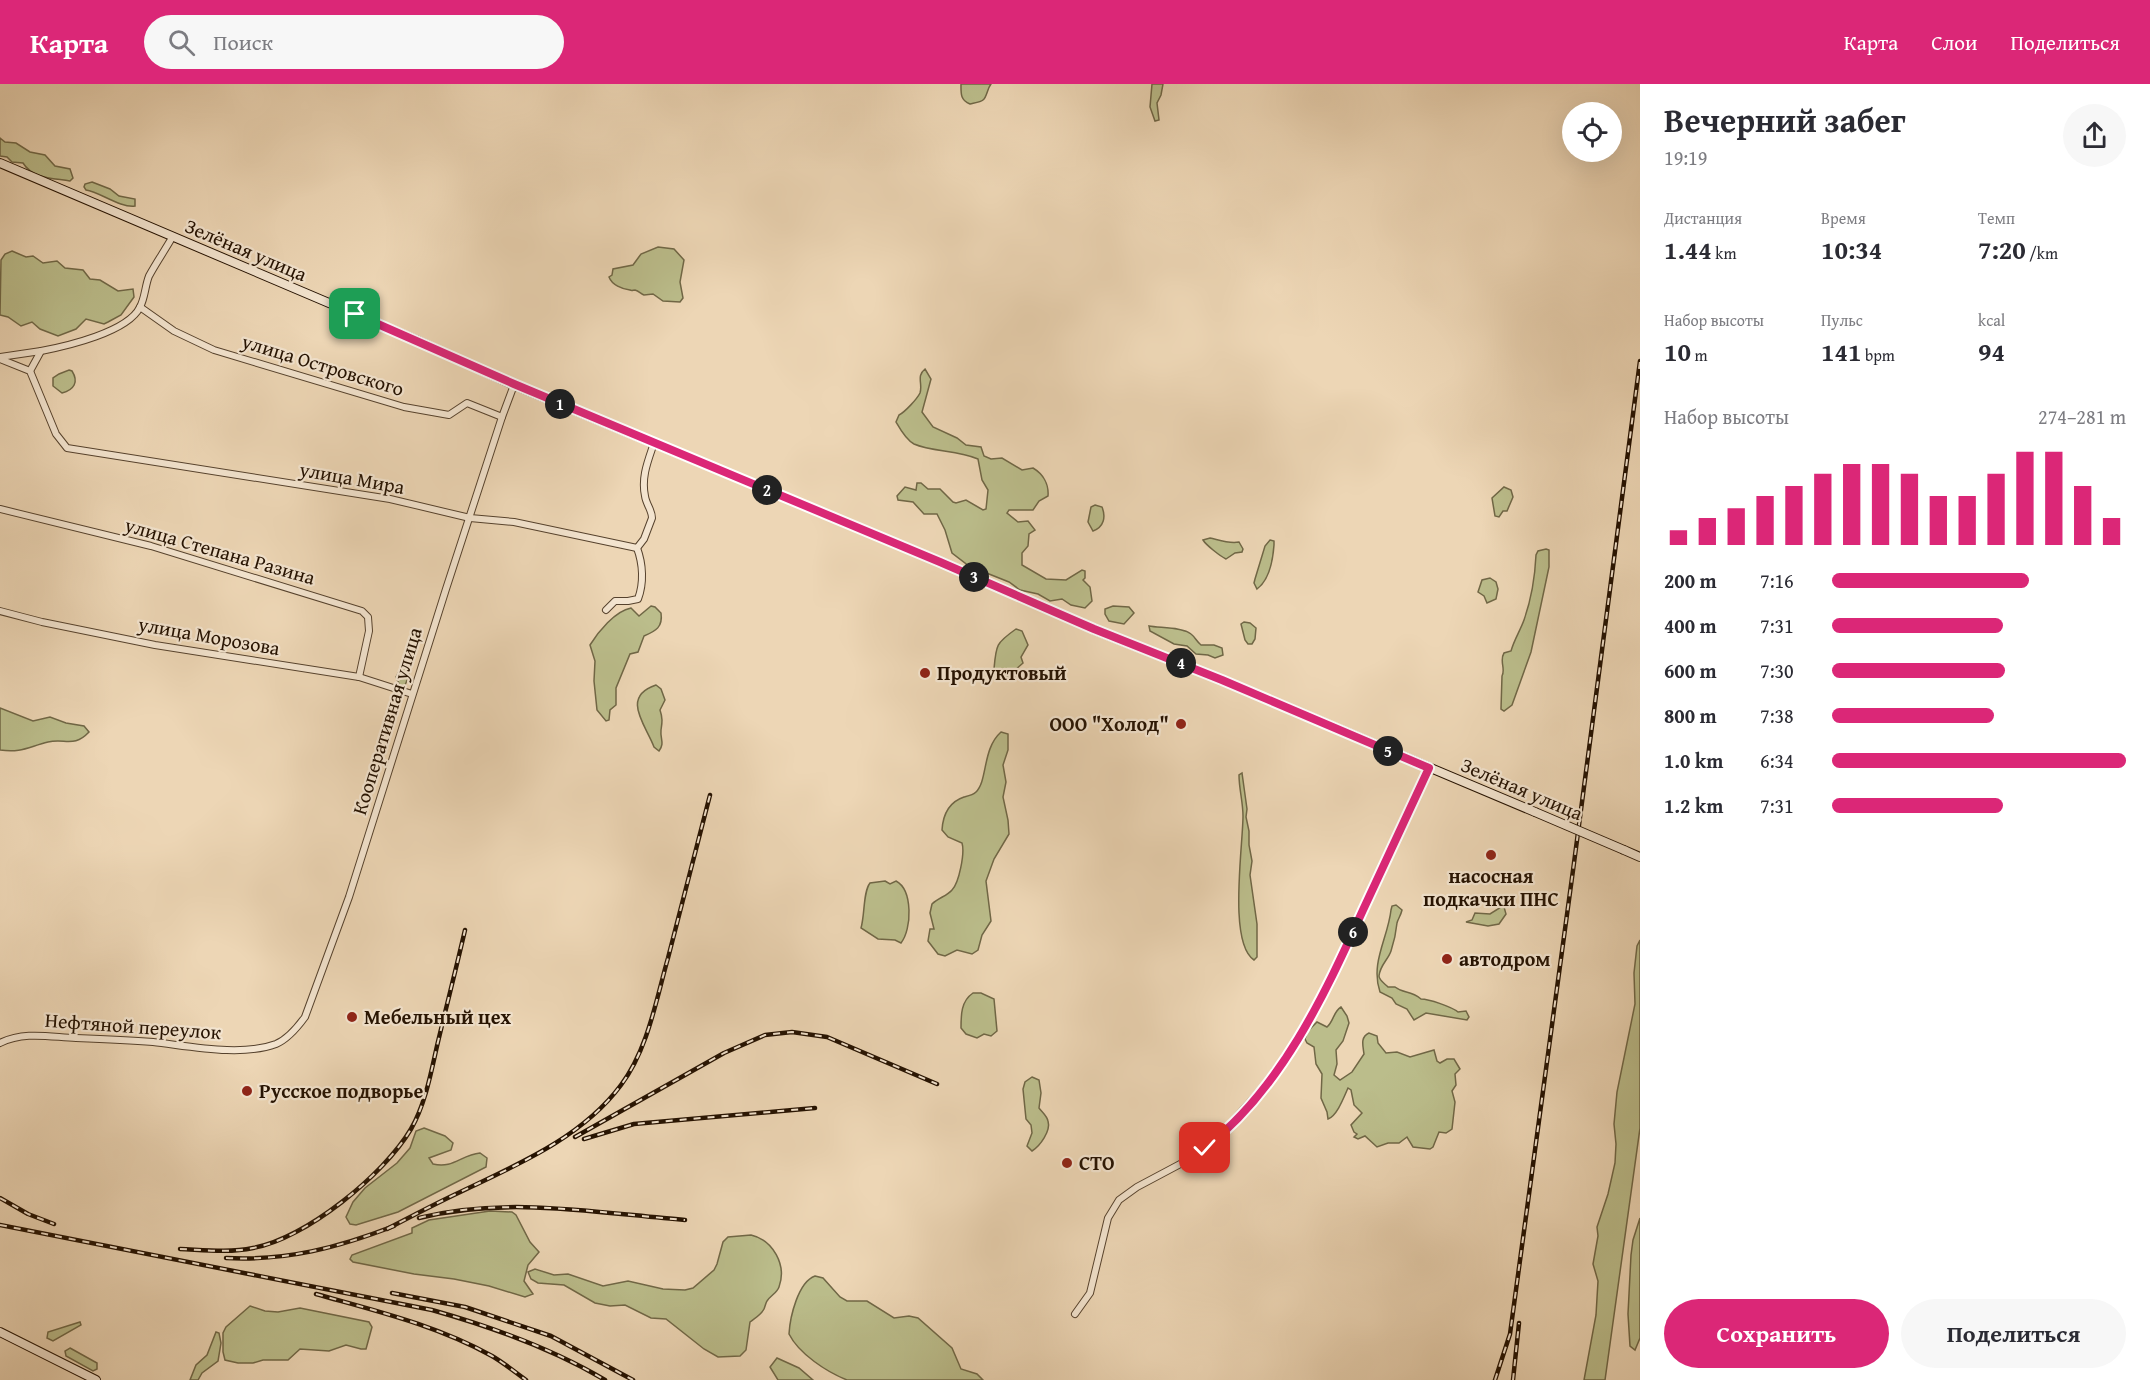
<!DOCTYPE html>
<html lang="ru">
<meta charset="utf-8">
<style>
body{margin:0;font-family:"Gentium Book Plus",serif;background:#f7f7f7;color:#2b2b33;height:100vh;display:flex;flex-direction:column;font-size:22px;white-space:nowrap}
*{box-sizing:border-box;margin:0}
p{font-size:20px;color:#7c7c81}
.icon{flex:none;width:33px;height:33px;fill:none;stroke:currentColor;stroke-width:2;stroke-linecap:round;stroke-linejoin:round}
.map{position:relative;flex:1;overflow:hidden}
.side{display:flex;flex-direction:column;background:#fff;width:510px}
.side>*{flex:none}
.controls{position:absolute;left:1562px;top:18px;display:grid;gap:12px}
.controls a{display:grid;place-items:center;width:60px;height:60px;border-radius:50%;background:#fff;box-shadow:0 6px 24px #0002;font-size:30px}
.pin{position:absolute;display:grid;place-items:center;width:51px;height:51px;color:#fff;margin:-26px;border-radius:12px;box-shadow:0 3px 9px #0006}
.km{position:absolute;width:30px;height:30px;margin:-15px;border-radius:50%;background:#222;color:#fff;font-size:16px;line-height:30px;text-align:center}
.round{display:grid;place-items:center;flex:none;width:63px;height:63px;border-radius:32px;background:#f7f7f7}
.headline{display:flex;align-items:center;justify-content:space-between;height:102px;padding:0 24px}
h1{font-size:33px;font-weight:700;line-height:45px}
.stats{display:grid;grid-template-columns:repeat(3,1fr);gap:9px;height:102px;padding:6px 24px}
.stats div{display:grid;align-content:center}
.stats b{font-size:26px;font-weight:700}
.stats small{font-size:16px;font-weight:400}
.stats p{font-size:16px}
.chart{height:168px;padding:12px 24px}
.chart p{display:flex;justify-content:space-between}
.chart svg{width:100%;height:108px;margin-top:6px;stroke:#db2777;stroke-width:6}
.cta{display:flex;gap:12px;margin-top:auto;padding:12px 24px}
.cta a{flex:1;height:69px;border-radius:36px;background:#db2777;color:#fff;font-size:24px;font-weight:700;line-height:69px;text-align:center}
.cta a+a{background:#f7f7f7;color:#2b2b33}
ul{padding:0 24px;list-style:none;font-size:20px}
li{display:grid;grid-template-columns:96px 72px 1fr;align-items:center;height:45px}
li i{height:15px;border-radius:8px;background:#db2777}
header{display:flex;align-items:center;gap:36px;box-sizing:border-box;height:84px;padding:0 30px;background:#db2777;color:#fff}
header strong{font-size:28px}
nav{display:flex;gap:33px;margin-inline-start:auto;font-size:21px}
.search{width:420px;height:54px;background:#f7f7f7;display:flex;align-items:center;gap:15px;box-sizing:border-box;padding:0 21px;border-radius:33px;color:#7c7c81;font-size:22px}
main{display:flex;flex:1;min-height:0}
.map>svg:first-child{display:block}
.green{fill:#bbbd8b;stroke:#706746;stroke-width:1.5}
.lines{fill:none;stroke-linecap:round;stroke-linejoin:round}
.street-casing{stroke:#56422d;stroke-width:8}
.secondary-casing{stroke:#241100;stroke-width:10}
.street{stroke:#f3e4cf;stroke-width:6}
.secondary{stroke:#f3e4cf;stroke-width:8}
.rail-casing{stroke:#241100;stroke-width:4.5}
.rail{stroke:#f3e4cf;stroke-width:2;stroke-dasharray:7;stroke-linecap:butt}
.secondary-bridge-casing{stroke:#241100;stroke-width:10;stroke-linecap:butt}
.secondary-bridge{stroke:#f3e4cf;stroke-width:8}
.route-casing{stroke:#fff;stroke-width:12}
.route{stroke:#db2777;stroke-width:8}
.poi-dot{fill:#8f2418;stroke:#f3e4cf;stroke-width:2}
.labels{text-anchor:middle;stroke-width:4.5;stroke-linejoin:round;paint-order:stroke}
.street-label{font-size:20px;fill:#241100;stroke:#f3e4cf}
.poi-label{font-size:20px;font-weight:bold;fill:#241100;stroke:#f3e4cf;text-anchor:start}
</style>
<header>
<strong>Карта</strong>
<div class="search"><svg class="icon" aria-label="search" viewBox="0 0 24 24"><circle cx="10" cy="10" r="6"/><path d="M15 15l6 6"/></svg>Поиск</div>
<nav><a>Карта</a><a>Слои</a><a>Поделиться</a></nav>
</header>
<main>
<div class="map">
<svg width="1640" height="1296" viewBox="0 0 1640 1296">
<rect width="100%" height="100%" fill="#edd6b5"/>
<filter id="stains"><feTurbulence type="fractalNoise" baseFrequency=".00333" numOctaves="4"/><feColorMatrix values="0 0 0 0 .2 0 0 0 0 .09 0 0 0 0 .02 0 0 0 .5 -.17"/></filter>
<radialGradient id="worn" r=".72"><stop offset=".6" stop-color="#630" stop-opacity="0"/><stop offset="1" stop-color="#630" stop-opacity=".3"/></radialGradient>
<g class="green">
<path d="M 961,0 L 991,0 C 987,5 987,13 983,16 C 981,18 974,19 970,20 C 960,16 961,9 961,0 Z"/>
<path d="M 1152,0 L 1163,0 L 1161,11 L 1157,19 L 1159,36 L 1155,37 L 1150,23 Z"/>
<path d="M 0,54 L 5,58 L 16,59 L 30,68 L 45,71 L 55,82 L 70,85 L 73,94 L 70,97 C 52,94 33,95 23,79 L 12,78 L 7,73 L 0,72 Z"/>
<path d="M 92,98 L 110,105 L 119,112 L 135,115 L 135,122 C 120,124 100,108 86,106 L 84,103 L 85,100 Z"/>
<path d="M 658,163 L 674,165 L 684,176 L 680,198 L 683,214 L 680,218 L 663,217 L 653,210 L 644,211 C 641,210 639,207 635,206 C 633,206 632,207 630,206 C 622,205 612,201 609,193 L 612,191 L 613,185 L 633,181 L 641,170 Z"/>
<path d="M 12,167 L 26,173 L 33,172 L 43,179 L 57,177 L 65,184 L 83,186 L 90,195 L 100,196 L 118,207 L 133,205 L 134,213 L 121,231 L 108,238 L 104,240 L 86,235 L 76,245 L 58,252 L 40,245 L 32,238 L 21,242 L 8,233 L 0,231 L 1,176 L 5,170 Z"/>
<path d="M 925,285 L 931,295 L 922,328 L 933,343 L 957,354 L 966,361 L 981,363 L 984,372 L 991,375 L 1002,374 L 1022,386 L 1033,384 C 1043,390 1049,400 1048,412 L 1039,417 L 1033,426 L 1009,426 L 1007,429 L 1018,438 L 1028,437 L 1035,446 L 1029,450 L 1028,462 L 1022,469 L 1022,481 L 1046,495 L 1066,496 L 1082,486 L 1085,487 L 1085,494 L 1083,496 L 1090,503 L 1092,517 L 1085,524 L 1071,521 L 1062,515 L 1050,517 L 1038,510 L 1020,506 L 1009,498 L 969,482 L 952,469 L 945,446 L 937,430 L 924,430 L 913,418 L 898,416 L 897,412 L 905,403 L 916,406 L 917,399 L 921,399 L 928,405 L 940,405 L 953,418 L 956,419 L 966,416 L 983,426 L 986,425 L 988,406 L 982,396 L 978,375 C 958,366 932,368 914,360 C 906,356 900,345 896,338 L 899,331 C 905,328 917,315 920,309 C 923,300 916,292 925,285 Z"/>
<path d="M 69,286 L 72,287 C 79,298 74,306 62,309 L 53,302 L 53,294 L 59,290 Z"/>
<path d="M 1504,403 L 1511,406 L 1513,413 L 1507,427 L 1503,427 L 1499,433 L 1495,432 L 1492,414 Z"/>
<path d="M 1095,421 L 1102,423 C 1106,433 1104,443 1093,447 L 1088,438 L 1091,423 Z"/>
<path d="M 1210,454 C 1219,456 1229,460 1239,458 L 1243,465 L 1242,468 L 1235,469 L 1226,475 C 1220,472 1206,461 1203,456 Z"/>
<path d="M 1270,456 L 1274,457 L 1274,461 C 1273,475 1269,496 1257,505 L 1254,499 L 1255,495 L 1265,462 Z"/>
<path d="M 1546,465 L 1549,466 L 1549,483 L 1531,568 L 1512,621 L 1504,627 L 1501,625 L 1502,592 C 1506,585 1499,577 1504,569 L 1511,567 C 1514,556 1520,547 1524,536 C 1531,516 1535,493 1536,471 L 1538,467 Z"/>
<path d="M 1490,494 L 1496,498 L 1498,505 L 1496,515 L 1487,519 L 1484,512 L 1478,508 L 1482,496 Z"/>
<path d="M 651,522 L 655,523 L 661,529 C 663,543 656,547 644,552 L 638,568 L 630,570 L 616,604 L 616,621 L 610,626 L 609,636 L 606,637 L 597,626 L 594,597 L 595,577 L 590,561 C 598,548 615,527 631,524 L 639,532 Z"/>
<path d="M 1113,522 L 1129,523 L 1134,529 L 1124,540 L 1109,537 L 1105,530 L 1105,525 Z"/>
<path d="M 1244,538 L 1250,539 L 1256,544 L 1255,555 L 1252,560 L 1248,560 L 1245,556 L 1241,540 Z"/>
<path d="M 1149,542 C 1160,544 1183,543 1191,550 C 1195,553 1197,558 1201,561 L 1214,561 L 1222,564 L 1223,571 L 1215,574 L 1208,571 L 1196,570 L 1187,562 L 1174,560 L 1150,547 Z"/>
<path d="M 1016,545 L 1022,547 L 1028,561 L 1021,573 L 1023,579 L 1015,586 L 1015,593 L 1011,595 L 994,585 C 996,561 996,559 1016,545 Z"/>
<path d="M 420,546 C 419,553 416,559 414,565 C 411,578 411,591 404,603 L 400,602 L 396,593 L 406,574 L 408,561 L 411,560 L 414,549 Z"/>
<path d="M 656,601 L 661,605 L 665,616 L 660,626 C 663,635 662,639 661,646 C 660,655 665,659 659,667 L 654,663 C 646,641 620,613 656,601 Z"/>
<path d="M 0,624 L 33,637 L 50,633 L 66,639 L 84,642 L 89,648 C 74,664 65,654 48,658 C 28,663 21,669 0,666 Z"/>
<path d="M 1001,648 L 1008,650 L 1008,666 L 1003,681 L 1006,698 L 1003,713 L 1008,736 L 1009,750 L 994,775 L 986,797 L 991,837 L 982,851 L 978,866 L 972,870 L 957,866 L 945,872 L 938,870 L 928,857 L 930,845 L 934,845 L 930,829 L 932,820 C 938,814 947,812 952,806 C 959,799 965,769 962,759 L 948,753 L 942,746 C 943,730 949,718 964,713 C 968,712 973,711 976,708 C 988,696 982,665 1001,648 Z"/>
<path d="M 1242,689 L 1247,725 L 1246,733 L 1249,747 L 1249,761 L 1252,777 L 1250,791 L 1257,840 L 1257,873 L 1254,876 C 1228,859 1243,762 1243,732 C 1243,718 1239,705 1239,691 Z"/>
<path d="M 885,797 L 890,800 L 896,797 C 913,806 912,845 901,859 L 895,856 L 878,855 L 861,844 C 865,830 863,808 870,799 Z"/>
<path d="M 1396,821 L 1402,826 C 1401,831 1398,835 1397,839 C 1396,849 1394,858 1391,867 C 1388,876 1380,881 1379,892 C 1379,896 1385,900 1388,903 L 1395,903 C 1404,910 1410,906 1421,915 C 1429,915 1452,923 1458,928 L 1466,927 L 1469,933 L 1467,936 L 1426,929 L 1414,936 L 1407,925 L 1396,920 L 1392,914 L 1380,908 C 1370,879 1388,854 1391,826 L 1392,822 Z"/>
<path d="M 1501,823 L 1504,823 L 1506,830 L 1499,840 L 1488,842 L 1466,838 L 1472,836 L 1475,829 L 1490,830 Z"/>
<path d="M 1640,856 L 1640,1044 L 1605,1296 L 1584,1296 L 1596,1231 L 1598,1197 L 1593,1180 L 1598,1152 L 1597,1143 L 1608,1110 L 1615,1079 L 1616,1060 L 1614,1040 L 1617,1008 L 1635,920 L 1634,889 L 1637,862 Z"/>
<path d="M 973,909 L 981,909 L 994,915 L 997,947 L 991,952 L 984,950 L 977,954 L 966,950 L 961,944 C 961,931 961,917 973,909 Z"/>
<path d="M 1341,923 L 1347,932 L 1349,939 L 1343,957 L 1336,966 L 1337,980 L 1334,991 L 1340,996 L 1352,988 L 1364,970 C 1363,962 1360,953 1369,949 L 1377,952 L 1378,959 L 1386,969 L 1397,968 L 1410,973 L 1434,966 L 1437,977 L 1440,979 L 1447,975 L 1454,975 L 1460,985 L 1455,990 L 1456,1001 L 1452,1007 L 1455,1018 L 1452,1045 L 1446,1049 L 1439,1048 L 1433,1063 L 1430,1065 L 1413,1063 L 1407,1053 L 1399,1059 L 1388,1059 L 1377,1063 L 1365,1052 L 1358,1055 L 1354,1053 L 1357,1050 L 1354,1048 L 1351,1041 L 1362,1029 L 1354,1021 L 1351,1006 L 1348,1004 C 1344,1013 1337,1032 1328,1035 L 1327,1028 L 1321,1014 L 1322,990 L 1316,980 L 1314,963 L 1307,959 L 1305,955 L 1307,948 L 1317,938 L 1327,943 C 1334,937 1333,928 1341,923 Z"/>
<path d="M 1032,993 L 1039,996 L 1041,1009 L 1039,1024 C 1042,1028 1047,1032 1048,1037 C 1051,1047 1040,1062 1032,1067 L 1027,1062 L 1032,1049 L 1031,1041 L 1026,1035 L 1023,1005 L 1025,998 Z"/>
<path d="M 424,1044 L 445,1052 L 453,1059 L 451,1066 L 429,1074 L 433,1080 C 453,1085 461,1071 480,1069 L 487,1074 L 486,1083 L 398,1128 L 356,1141 L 350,1140 L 346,1133 L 353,1118 L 365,1104 L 397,1079 L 410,1064 L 416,1047 Z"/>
<path d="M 490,1127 L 512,1128 L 516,1131 L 530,1158 L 539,1168 L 528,1181 L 524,1197 L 533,1210 L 525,1213 L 489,1202 L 454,1195 L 414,1190 L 353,1178 L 350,1175 L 352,1171 L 412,1149 L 412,1144 L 429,1136 Z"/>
<path d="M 1640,1134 L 1640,1254 L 1635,1266 L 1630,1262 L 1628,1230 L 1631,1171 L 1633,1156 Z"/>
<path d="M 751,1151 C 773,1156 787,1181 779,1203 C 777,1209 771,1211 767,1217 C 766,1218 765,1223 764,1225 C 761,1231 755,1234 750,1238 L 746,1266 L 740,1272 L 718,1273 L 704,1265 L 666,1235 L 651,1234 L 625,1221 L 610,1222 L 595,1219 L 564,1201 L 538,1199 L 531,1195 L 528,1188 L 535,1185 L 554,1191 L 568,1190 L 603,1202 L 628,1197 L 663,1205 L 685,1206 L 693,1204 L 714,1186 L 717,1180 L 723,1158 L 728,1153 Z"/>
<path d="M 815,1192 L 823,1194 L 840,1213 L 847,1217 L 867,1217 L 894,1234 L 909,1232 L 918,1234 L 952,1264 L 961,1285 L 977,1290 L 983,1296 L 847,1296 C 827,1288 799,1270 789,1250 C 790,1233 798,1198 815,1192 Z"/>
<path d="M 250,1222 L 265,1227 L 278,1228 L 300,1224 L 369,1238 L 372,1243 L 366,1265 L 361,1265 L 346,1261 L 329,1267 L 300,1265 L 288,1276 L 263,1276 L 253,1279 L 238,1279 L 225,1276 L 223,1268 L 223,1249 L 226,1243 Z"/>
<path d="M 80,1238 L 81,1241 L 53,1257 L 47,1254 L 48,1248 Z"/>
<path d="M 216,1248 L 219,1249 L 221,1259 L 218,1277 L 202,1289 L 198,1296 L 190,1296 L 196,1281 L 207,1271 Z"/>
<path d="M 70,1264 L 97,1279 L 97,1285 L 93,1287 L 66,1272 L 65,1267 Z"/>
<path d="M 777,1274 L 799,1284 L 813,1296 L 778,1296 L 770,1283 Z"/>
</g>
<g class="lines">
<g class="street-casing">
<g id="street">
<path d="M 140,223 L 174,247 L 214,266 L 404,323 L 449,331 L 467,319 L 502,333"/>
<path d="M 0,273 L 41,267"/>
<path d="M 0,275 L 30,287 L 56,350 L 67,364 L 390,415 L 470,434 L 514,438 L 637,464"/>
<path d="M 30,287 L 41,267 C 67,262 128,248 140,223 C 145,214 145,202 149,192 C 156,179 165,166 173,152"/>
<path d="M 0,425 L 151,462 L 362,527 L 368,533 L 369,547 L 359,593"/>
<path d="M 637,464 L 644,455 L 652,434 C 652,426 646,420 645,412 C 641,393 648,377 654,359"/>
<path d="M 606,526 L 615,517 L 628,517 L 638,515 C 644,499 643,480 637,464"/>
<path d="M 0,527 L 42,538 L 155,561 L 359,593 L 412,610"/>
<path d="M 0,959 C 24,947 50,953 76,954 C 102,955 127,956 153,958 C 189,962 241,973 276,960 C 288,955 297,944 305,933 L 349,813 L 446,505 L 502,333 L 514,301"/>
<path d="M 1075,1230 L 1090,1209 L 1108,1134 L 1119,1116 L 1137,1103 L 1184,1078 L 1215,1057 L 1261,1006 L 1300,953 L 1338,882 L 1429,684"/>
</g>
</g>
<g class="secondary-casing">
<g id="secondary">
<path d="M 0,79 L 416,256 L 514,301 L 941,478 L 1093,545 L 1222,596 L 1535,728"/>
<path d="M 1624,766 L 1640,773"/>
<path d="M 0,1248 L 96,1296"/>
</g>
</g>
<use href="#street" class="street"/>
<use href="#secondary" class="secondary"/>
<g class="rail-casing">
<g id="rail">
<path d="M 575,1053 L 724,969 L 765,951 L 792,948 L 827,953 L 937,1000"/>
<path d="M 584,1055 L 634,1040 L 815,1024"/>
<path d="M 0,1114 L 28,1130 L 54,1140"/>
<path d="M 419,1134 C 505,1112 598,1129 685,1136"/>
<path d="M 0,1141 L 432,1226 C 492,1243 551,1264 605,1296"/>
<path d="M 387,1145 C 410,1133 433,1121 456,1110 C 514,1082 581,1055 621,1001 C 648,965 656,916 668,874 C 682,820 696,765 710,711"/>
<path d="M 180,1165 C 204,1166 229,1169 253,1164 C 305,1155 384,1091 411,1045 C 425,1021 431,989 437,962 C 446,924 456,885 465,846"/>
<path d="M 226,1174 C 287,1177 337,1164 394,1142"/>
<path d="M 392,1209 L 465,1223 L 551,1252 L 633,1296"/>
<path d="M 316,1210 C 376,1227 436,1241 492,1272 C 504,1279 515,1288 526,1296"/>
<path d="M 1495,1296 L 1510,1250 L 1574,779 L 1640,277"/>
<path d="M 1513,1296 L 1519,1239"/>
</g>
</g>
<use href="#rail" class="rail"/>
<g class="secondary-bridge-casing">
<path id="secondary-bridge" d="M 1535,728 L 1624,766"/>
</g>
<use href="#secondary-bridge" class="secondary-bridge"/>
</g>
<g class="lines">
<g class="route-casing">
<path id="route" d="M 355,230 L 514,300 L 940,478 L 1094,545 L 1222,596 L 1429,684 C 1407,731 1385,779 1363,826 C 1324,912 1281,1005 1205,1064"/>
</g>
<use href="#route" class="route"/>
</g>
<g class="poi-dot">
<circle cx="925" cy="589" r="6"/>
<circle cx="1181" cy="640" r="6"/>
<circle cx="1491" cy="771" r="6"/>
<circle cx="1447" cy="875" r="6"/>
<circle cx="352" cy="933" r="6"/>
<circle cx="247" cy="1007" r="6"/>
<circle cx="1067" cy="1079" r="6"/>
</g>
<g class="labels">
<g class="street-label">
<text transform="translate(246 166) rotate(23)" y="7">Зелёная улица</text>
<text transform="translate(323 281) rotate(17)" y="7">улица Островского</text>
<text transform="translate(352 394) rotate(10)" y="7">улица Мира</text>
<text transform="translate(220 467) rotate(16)" y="7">улица Степана Разина</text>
<text transform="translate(209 552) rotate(10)" y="7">улица Морозова</text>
<text transform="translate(387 637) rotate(-73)" y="7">Кооперативная улица</text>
<text transform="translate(1522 705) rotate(23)" y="7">Зелёная улица</text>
<text transform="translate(133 942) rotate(4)" y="7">Нефтяной переулок</text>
</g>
<g class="poi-label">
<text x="937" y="596">Продуктовый</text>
<text x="1169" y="647" text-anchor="end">ООО "Холод"</text>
<text x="1491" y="799" text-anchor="middle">насосная<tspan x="1491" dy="23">подкачки ПНС</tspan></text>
<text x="1459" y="882">автодром</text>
<text x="364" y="940">Мебельный цех</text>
<text x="259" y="1014">Русское подворье</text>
<text x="1079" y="1086">СТО</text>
</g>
</g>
<rect width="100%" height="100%" filter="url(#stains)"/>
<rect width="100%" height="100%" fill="url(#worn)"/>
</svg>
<div class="controls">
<a><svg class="icon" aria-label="locate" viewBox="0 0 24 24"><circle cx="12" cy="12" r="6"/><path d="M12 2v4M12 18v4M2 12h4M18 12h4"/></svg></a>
</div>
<div class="pin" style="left:355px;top:230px;background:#1e9e55"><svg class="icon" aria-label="arrive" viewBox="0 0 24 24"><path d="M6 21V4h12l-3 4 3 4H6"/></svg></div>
<div class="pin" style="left:1205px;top:1064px;background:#d93025"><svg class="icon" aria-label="check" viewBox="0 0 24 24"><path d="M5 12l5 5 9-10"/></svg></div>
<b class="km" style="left:560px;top:320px">1</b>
<b class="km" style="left:767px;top:406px">2</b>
<b class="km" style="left:974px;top:493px">3</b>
<b class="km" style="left:1181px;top:579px">4</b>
<b class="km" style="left:1388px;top:667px">5</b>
<b class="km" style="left:1353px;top:848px">6</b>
</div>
<section class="side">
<div class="headline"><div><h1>Вечерний забег</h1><p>19:19</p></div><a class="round"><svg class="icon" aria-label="share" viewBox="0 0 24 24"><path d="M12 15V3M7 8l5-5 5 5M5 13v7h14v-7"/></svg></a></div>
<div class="stats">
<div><p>Дистанция</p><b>1.44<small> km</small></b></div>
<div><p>Время</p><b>10:34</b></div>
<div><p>Темп</p><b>7:20<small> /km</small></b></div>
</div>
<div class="stats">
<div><p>Набор высоты</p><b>10<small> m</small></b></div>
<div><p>Пульс</p><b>141<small> bpm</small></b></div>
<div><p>kcal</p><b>94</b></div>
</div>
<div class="chart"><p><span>Набор высоты</span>274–281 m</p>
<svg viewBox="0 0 160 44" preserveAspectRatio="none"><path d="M5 44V38M15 44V33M25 44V29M35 44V24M45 44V20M55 44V15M65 44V11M75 44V11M85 44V15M95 44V24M105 44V24M115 44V15M125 44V6M135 44V6M145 44V20M155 44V33"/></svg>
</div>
<ul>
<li><b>200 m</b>7:16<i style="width:67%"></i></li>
<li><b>400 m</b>7:31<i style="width:58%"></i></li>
<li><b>600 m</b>7:30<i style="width:59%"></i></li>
<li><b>800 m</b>7:38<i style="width:55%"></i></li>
<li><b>1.0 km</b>6:34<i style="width:100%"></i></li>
<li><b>1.2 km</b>7:31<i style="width:58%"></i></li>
</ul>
<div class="cta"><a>Сохранить</a><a>Поделиться</a></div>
</section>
</main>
